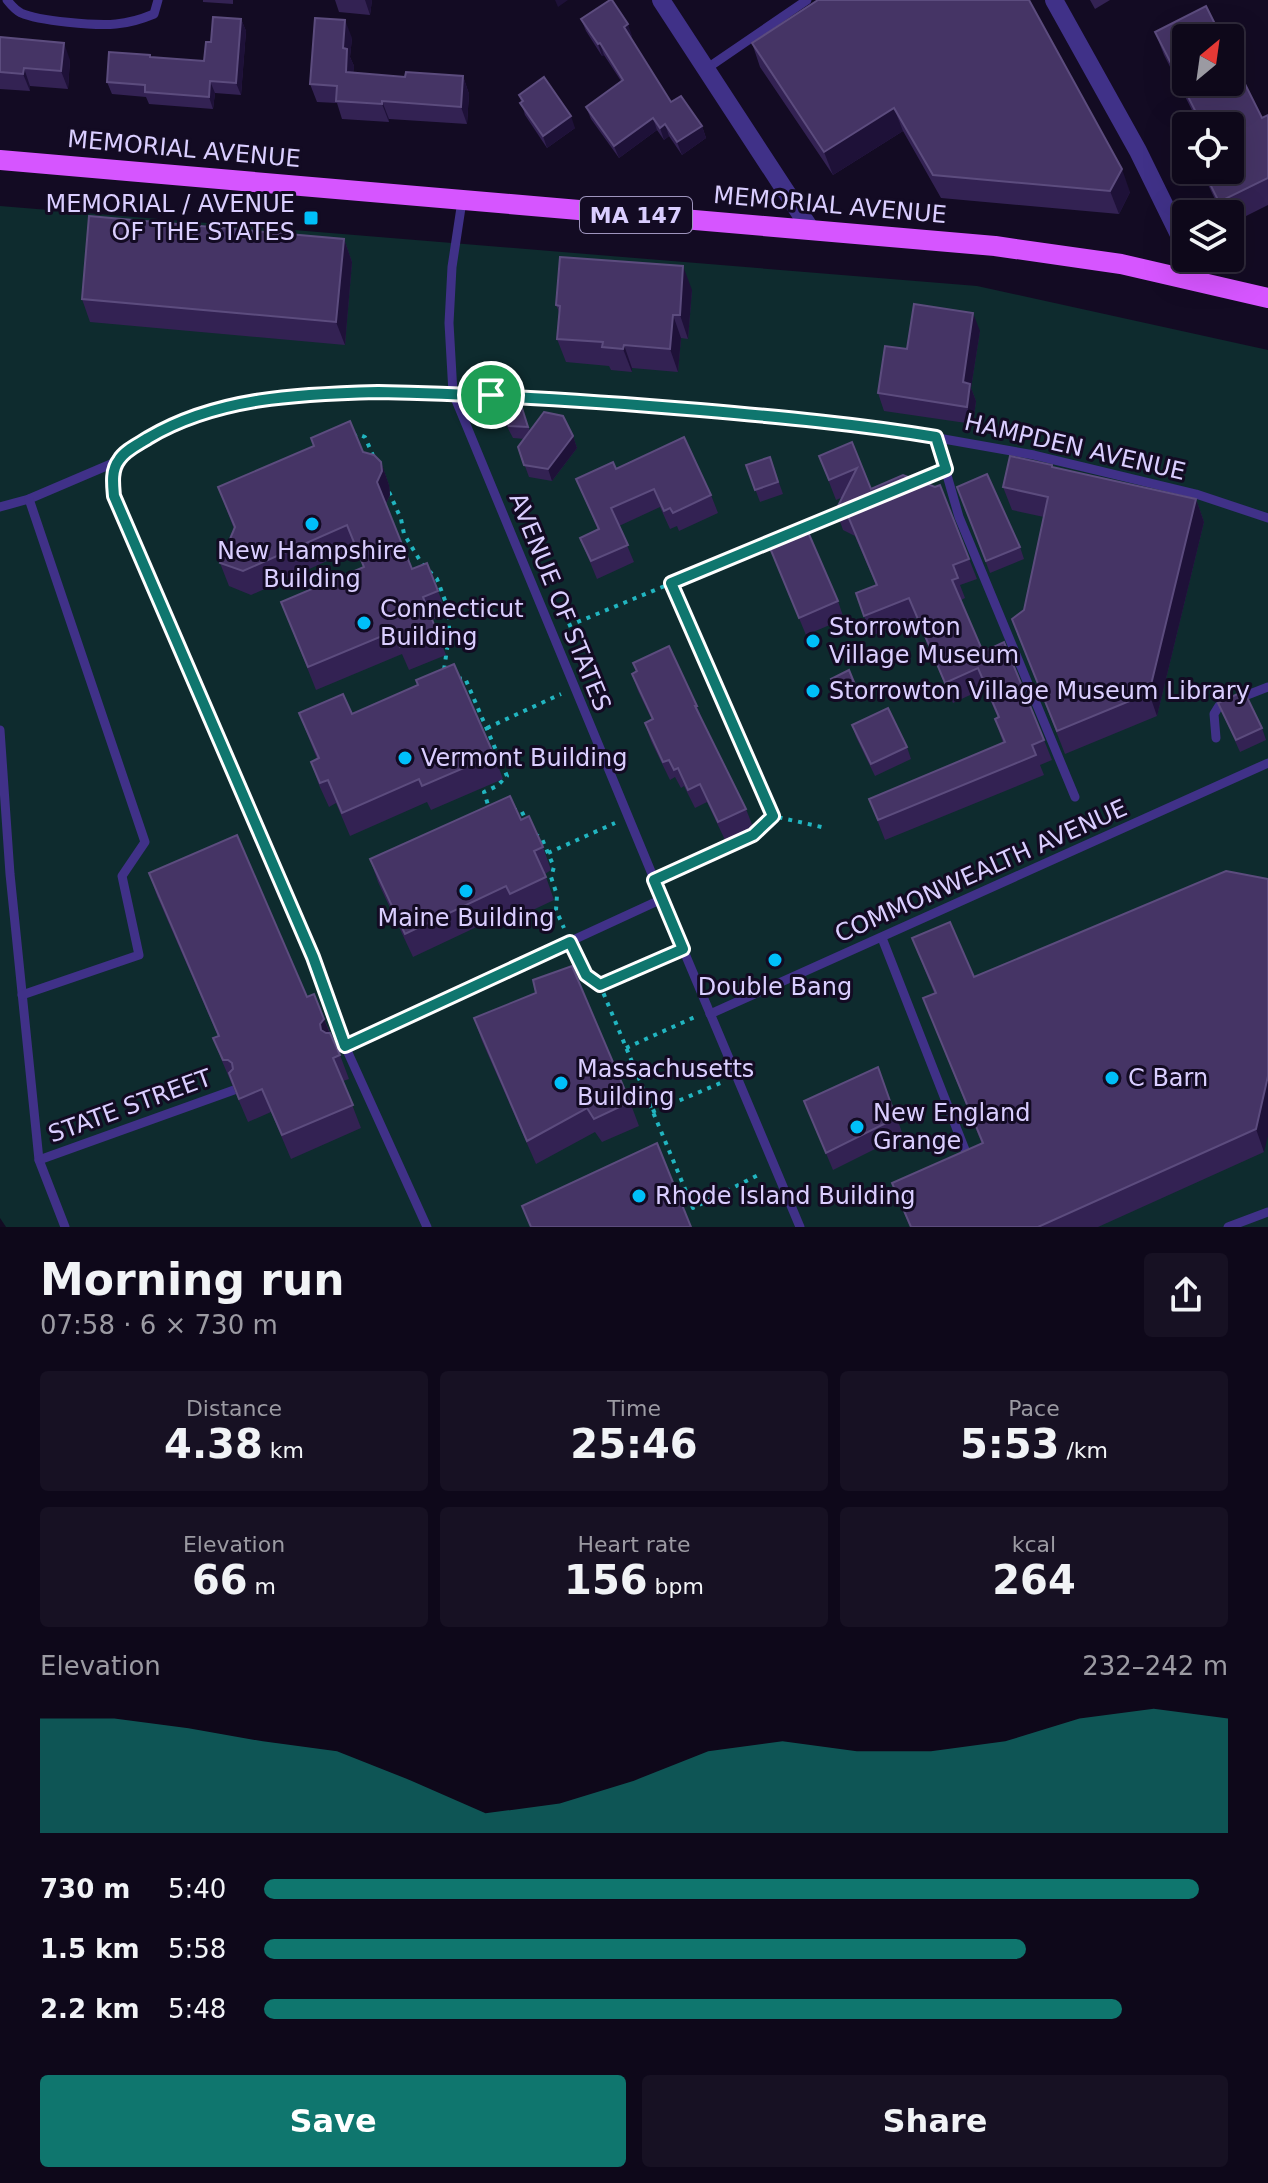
<!DOCTYPE html>
<meta charset="utf-8">
<style>
body{margin:0;font-family:"DejaVu Sans",sans-serif;background:#171123;color:#f1f3f6;height:100vh;display:flex;flex-direction:column;font-size:30px;white-space:nowrap}
*{box-sizing:border-box;margin:0}
p{font-size:26px;color:#9b9aa2}
.icon{flex:none;width:44px;height:44px;fill:none;stroke:currentColor;stroke-width:2;stroke-linecap:round;stroke-linejoin:round}
.map{position:relative;height:1227px;overflow:hidden}
.sheet{display:flex;flex-direction:column;background:#0e081a;flex:1}
.sheet>*{flex:none}
.needle{width:52px;rotate:29deg}
.buttons{position:absolute;left:1172px;top:24px;display:grid;gap:16px}
.buttons a{display:grid;place-items:center;width:72px;height:72px;border-radius:8px;background:#0e081a;box-shadow:0 8px 32px #0002,0 0 0 2px #2e2939;font-size:40px}
.pin{position:absolute;display:grid;place-items:center;width:68px;height:68px;color:#fff;margin:-34px;border:4px solid #fff;border-radius:50%;box-shadow:0 2px 8px #0007}
.round{display:grid;place-items:center;flex:none;width:84px;height:84px;border-radius:8px;background:#171123}
.headline{display:flex;align-items:center;justify-content:space-between;height:136px;padding:0 40px}
h1{font-size:44px;font-weight:700;line-height:60px}
.stats{display:grid;grid-template-columns:repeat(3,1fr);gap:12px;height:136px;padding:8px 40px}
.stats div{display:grid;align-content:center;border-radius:8px;background:#171123;text-align:center}
.stats b{font-size:40px;font-weight:700}
.stats small{font-size:22px;font-weight:400}
.stats p{font-size:22px}
.chart{height:224px;padding:16px 40px}
.chart p{display:flex;justify-content:space-between}
.chart svg{width:100%;height:144px;margin-top:8px;fill:#0f766e;opacity:.7}
.button{display:flex;gap:16px;margin-top:auto;padding:16px 40px}
.button a{flex:1;height:92px;border-radius:8px;background:#0f766e;color:#fff;font-size:32px;font-weight:700;line-height:92px;text-align:center}
.button a+a{background:#171123;color:#f1f3f6}
ul{padding:0 40px;list-style:none;font-size:26px}
li{display:grid;grid-template-columns:128px 96px 1fr;align-items:center;height:60px}
li i{height:20px;border-radius:10px;background:#0f766e}
.map>svg:first-child{display:block}
.green{fill:#0e2b2e}
.lines{fill:none;stroke-linecap:round;stroke-linejoin:round}
.path{stroke:#21b5c0;stroke-width:4;stroke-dasharray:4 6;stroke-linecap:butt}
.lane{stroke:#403188;stroke-width:9}
.street{stroke:#403188;stroke-width:18}
.primary{stroke:#d655ff;stroke-width:20}
.wall{fill:#332253}
.shaded-wall{fill:#1e1138}
.building{fill:#453465;stroke:#5c4c7e;stroke-width:2}
.route-casing{stroke:#fff;stroke-width:16}
.route{stroke:#0f766e;stroke-width:10}
.poi-dot{fill:#00bff9;stroke:#130b23;stroke-width:3}
.labels{text-anchor:middle;stroke-width:6;stroke-linejoin:round;paint-order:stroke}
.shield{fill:#130b23;stroke:#9e94bd;stroke-width:2}
.shield-label{font-size:22px;font-weight:bold;fill:#daceff}
.street-label{font-size:24px;fill:#daceff;stroke:#130b23}
.poi-label{font-size:24px;fill:#daceff;stroke:#130b23;text-anchor:start}
</style>
<div class="map">
<svg width="1268" height="1227" viewBox="0 0 1268 1227">
<rect width="100%" height="100%" fill="#130b23"/>
<path class="green" d="M 0,206 L 977,286 L 1268,350 L 1268,1227 L 6,1227 L 0,1218 Z"/>
<g class="lines">
<g class="path">
<path d="M 353,436 L 357,434 L 365,437 L 374,458"/>
<path d="M 389,492 L 401,519 L 404,534 L 422,564 L 437,579 L 449,611 L 449,635 L 444,670"/>
<path d="M 671,583 L 773,816 L 826,828"/>
<path d="M 568,626 L 841,513"/>
<path d="M 458,679 L 465,678 L 507,776 L 497,786 L 484,792 L 489,808"/>
<path d="M 487,728 L 561,694"/>
<path d="M 513,810 L 521,810 L 526,820"/>
<path d="M 535,834 L 542,839 L 554,867 L 551,877 L 557,895 L 556,910 L 564,928"/>
<path d="M 548,853 L 615,823"/>
<path d="M 667,874 L 753,835 L 773,816"/>
<path d="M 575,954 L 586,975 L 600,985 L 693,1208 L 762,1173"/>
<path d="M 600,985 L 668,956"/>
<path d="M 626,1048 L 697,1016"/>
<path d="M 652,1112 L 723,1082"/>
</g>
<g class="lane">
<path d="M 7,0 C 11,5 15,10 21,13 C 39,21 96,26 116,24 C 129,23 142,19 154,14 L 158,0"/>
<path d="M 706,69 L 807,0"/>
<path d="M 462,201 L 452,267 L 449,323 L 453,393 L 683,949 L 800,1227"/>
<path d="M 936,437 L 959,517 L 1075,797"/>
<path d="M 118,461 L 113,477 L 114,496 L 313,957 L 345,1046 L 427,1227"/>
<path d="M 0,507 L 29,499 L 118,461 L 134,446 L 163,429 L 204,412 L 231,405 L 316,394 L 427,393 L 525,396 L 636,404 L 789,418 L 887,429 L 1034,455 L 1196,494 L 1268,518"/>
<path d="M 0,730 L 10,874 L 39,1160 L 65,1227"/>
<path d="M 1216,738 L 1214,714 L 1219,706 L 1268,687"/>
<path d="M 882,938 L 967,1155"/>
<path d="M 22,995 L 139,955 L 122,876 L 145,842 L 29,499"/>
<path d="M 710,1014 L 1268,763"/>
<path d="M 339,1048 L 662,899"/>
<path d="M 39,1160 L 234,1090"/>
<path d="M 1228,1227 L 1268,1212"/>
</g>
<g class="street">
<path d="M 661,0 L 811,230"/>
<path d="M 1054,0 L 1138,151 L 1186,249"/>
<path d="M 1191,258 L 1203,282"/>
</g>
<path class="primary" d="M 0,160 L 995,246 L 1121,264 L 1268,298"/>
</g>
<g class="wall">
<path d="M 203,0 L 233,0 L 233,4 L 203,2 Z"/>
<path d="M 335,0 L 372,0 L 370,15 L 339,12 Z"/>
<path d="M 1090,0 L 1110,0 L 1095,9 Z"/>
<path d="M 241,19 L 246,31 L 241,95 L 215,93 L 213,109 L 149,104 L 146,97 L 112,94 L 107,82 L 150,55 L 151,57 L 204,61 L 211,42 Z"/>
<path d="M 581,19 L 632,36 L 630,37 L 671,102 L 702,126 L 706,138 L 682,155 L 669,136 L 664,140 L 657,130 L 619,158 L 591,119 L 586,107 L 621,81 L 604,55 L 602,56 L 586,31 Z"/>
<path d="M 1155,32 L 1262,118 L 1268,115 L 1268,205 L 1230,224 L 1230,214 L 1222,214 L 1201,170 L 1230,170 L 1230,126 L 1200,126 L 1164,55 Z"/>
<path d="M 0,37 L 70,60 L 68,89 L 30,86 L 30,91 L 0,89 Z"/>
<path d="M 352,38 L 350,57 L 354,66 L 353,73 L 405,77 L 463,76 L 469,94 L 467,124 L 389,119 L 389,122 L 342,119 L 337,103 L 317,102 L 310,84 Z"/>
<path d="M 752,43 L 1130,192 L 1119,214 L 941,198 L 903,131 L 833,175 L 760,67 Z"/>
<path d="M 519,95 L 575,128 L 547,148 L 525,115 Z"/>
<path d="M 344,239 L 352,262 L 345,345 L 90,322 L 82,299 Z"/>
<path d="M 692,290 L 688,339 L 681,338 L 678,372 L 632,368 L 632,372 L 611,370 L 609,366 L 566,362 L 557,339 L 560,314 L 556,305 Z"/>
<path d="M 980,331 L 971,388 L 976,401 L 973,424 L 884,411 L 878,393 L 907,349 Z"/>
<path d="M 497,403 L 522,408 L 530,431 L 573,436 L 577,448 L 552,481 L 529,477 L 518,447 L 525,439 L 513,438 L 501,415 Z"/>
<path d="M 852,442 L 871,489 L 935,487 L 940,485 L 977,579 L 960,585 L 965,598 L 961,600 L 983,652 L 1044,740 L 1052,760 L 1040,765 L 1044,775 L 885,840 L 869,799 L 1003,743 L 995,719 L 998,718 L 985,688 L 953,703 L 916,618 L 871,636 L 856,593 L 876,585 L 855,536 L 843,530 L 836,510 L 843,497 L 836,500 L 819,456 Z"/>
<path d="M 363,452 L 381,462 L 389,485 L 390,495 L 386,504 L 412,569 L 438,591 L 447,614 L 432,620 L 446,655 L 409,670 L 402,654 L 316,690 L 281,602 L 364,567 L 356,548 L 251,595 L 229,586 L 220,563 L 234,529 L 218,487 Z"/>
<path d="M 770,457 L 783,494 L 760,502 L 746,465 Z"/>
<path d="M 1053,467 L 1196,499 L 1204,522 L 1157,716 L 1065,754 L 1012,619 L 1024,610 L 1044,517 L 1012,510 L 1003,487 Z"/>
<path d="M 616,469 L 711,495 L 718,513 L 679,531 L 677,526 L 670,529 L 660,507 L 619,526 L 634,562 L 597,579 L 580,538 L 598,530 L 576,479 Z"/>
<path d="M 957,487 L 1020,547 L 1024,559 L 990,573 Z"/>
<path d="M 770,548 L 838,601 L 844,619 L 806,635 Z"/>
<path d="M 633,663 L 697,706 L 702,719 L 746,809 L 753,827 L 725,840 L 707,802 L 695,808 L 684,786 L 681,788 L 675,777 L 670,780 L 651,741 L 645,723 L 652,720 L 638,691 L 632,674 L 636,672 Z"/>
<path d="M 831,679 L 856,687 L 859,693 L 841,701 Z"/>
<path d="M 1218,703 L 1262,728 L 1266,740 L 1240,752 Z"/>
<path d="M 299,713 L 352,714 L 494,755 L 503,779 L 431,810 L 427,802 L 350,836 L 336,803 L 329,807 L 319,785 L 311,762 L 317,759 Z"/>
<path d="M 852,725 L 907,747 L 911,759 L 875,776 L 856,737 Z"/>
<path d="M 521,820 L 543,847 L 551,870 L 545,874 L 554,900 L 518,917 L 515,909 L 413,957 L 378,882 L 370,859 Z"/>
<path d="M 1226,871 L 1264,1152 L 1098,1227 L 910,1227 L 892,1183 L 982,1144 L 923,998 L 934,993 L 912,938 L 974,977 Z"/>
<path d="M 149,873 L 307,997 L 324,1019 L 340,1055 L 349,1079 L 343,1081 L 361,1128 L 291,1159 L 271,1112 L 248,1122 L 222,1061 L 213,1038 L 218,1036 L 157,896 Z"/>
<path d="M 474,1018 L 630,1102 L 639,1126 L 602,1142 L 595,1132 L 536,1164 L 482,1041 Z"/>
<path d="M 878,1067 L 903,1135 L 833,1170 L 804,1101 Z"/>
</g>
<g class="shaded-wall">
<path d="M 365,0 L 372,0 L 370,15 Z"/>
<path d="M 555,0 L 568,0 L 558,7 Z"/>
<path d="M 241,19 L 246,31 L 241,95 L 236,83 Z"/>
<path d="M 345,20 L 352,38 L 350,57 L 354,66 L 352,90 L 346,72 L 343,48 Z"/>
<path d="M 628,24 L 632,36 L 628,39 L 624,27 Z"/>
<path d="M 64,43 L 70,60 L 68,89 L 61,71 Z"/>
<path d="M 600,43 L 604,55 L 602,56 L 598,44 Z"/>
<path d="M 24,68 L 30,86 L 30,91 L 23,74 Z"/>
<path d="M 463,76 L 469,94 L 467,124 L 461,107 Z"/>
<path d="M 210,81 L 215,93 L 213,109 L 209,97 Z"/>
<path d="M 382,101 L 389,119 L 389,122 L 382,104 Z"/>
<path d="M 894,108 L 903,131 L 833,175 L 824,152 Z"/>
<path d="M 571,116 L 575,128 L 547,148 L 543,136 Z"/>
<path d="M 653,118 L 657,130 L 619,158 L 614,146 Z"/>
<path d="M 665,124 L 669,136 L 664,140 L 660,128 Z"/>
<path d="M 702,126 L 706,138 L 682,155 L 677,142 Z"/>
<path d="M 1122,169 L 1130,192 L 1119,214 L 1110,191 Z"/>
<path d="M 344,239 L 352,262 L 345,345 L 336,322 Z"/>
<path d="M 683,266 L 692,290 L 688,339 L 680,315 Z"/>
<path d="M 973,313 L 980,331 L 971,388 L 976,401 L 973,424 L 967,407 L 963,382 Z"/>
<path d="M 673,315 L 681,338 L 678,372 L 670,349 Z"/>
<path d="M 624,345 L 632,368 L 632,372 L 623,349 Z"/>
<path d="M 573,436 L 577,448 L 552,481 L 548,469 Z"/>
<path d="M 381,462 L 389,485 L 390,495 L 385,505 L 377,482 Z"/>
<path d="M 1196,499 L 1204,522 L 1157,716 L 1149,693 Z"/>
<path d="M 324,1019 L 333,1042 L 321,1030 L 320,1024 Z"/>
<path d="M 1268,1076 L 1268,1136 L 1264,1152 L 1256,1129 Z"/>
</g>
<g class="building">
<path d="M 610,0 L 612,0 L 628,24 L 624,27 L 671,102 L 681,96 L 702,126 L 677,142 L 665,124 L 660,128 L 653,118 L 614,146 L 586,107 L 623,80 L 600,43 L 598,44 L 581,19 Z"/>
<path d="M 818,0 L 1029,0 L 1122,169 L 1110,191 L 933,175 L 894,108 L 824,152 L 752,43 Z"/>
<path d="M 1206,6 L 1222,38 L 1186,38 L 1186,82 L 1230,82 L 1230,54 L 1262,118 L 1268,115 L 1268,178 L 1219,202 L 1203,170 L 1230,170 L 1230,126 L 1203,126 L 1155,32 Z"/>
<path d="M 213,17 L 241,19 L 236,83 L 210,81 L 209,97 L 145,92 L 145,85 L 107,82 L 109,52 L 150,55 L 150,57 L 204,61 L 206,42 L 211,42 Z"/>
<path d="M 315,18 L 345,20 L 343,48 L 347,49 L 346,72 L 405,77 L 406,72 L 463,76 L 461,107 L 382,101 L 382,104 L 336,101 L 337,86 L 310,84 Z"/>
<path d="M 0,37 L 64,43 L 61,71 L 24,68 L 23,74 L 0,72 Z"/>
<path d="M 544,77 L 571,116 L 543,136 L 520,103 L 523,101 L 519,95 Z"/>
<path d="M 89,216 L 344,239 L 336,322 L 82,299 Z"/>
<path d="M 560,257 L 683,266 L 680,315 L 673,315 L 670,349 L 624,345 L 623,349 L 602,347 L 603,342 L 557,339 L 560,306 L 556,305 Z"/>
<path d="M 914,304 L 973,313 L 963,382 L 970,384 L 967,407 L 878,393 L 885,346 L 907,349 Z"/>
<path d="M 497,403 L 522,408 L 528,427 L 509,426 Z"/>
<path d="M 544,412 L 563,416 L 573,436 L 548,469 L 524,465 L 518,447 Z"/>
<path d="M 350,421 L 363,452 L 374,455 L 381,462 L 382,471 L 377,482 L 412,569 L 427,563 L 438,591 L 423,597 L 437,632 L 400,647 L 394,631 L 308,667 L 281,602 L 364,567 L 347,525 L 243,571 L 220,563 L 235,527 L 218,487 L 314,446 L 311,438 Z"/>
<path d="M 684,437 L 711,495 L 673,513 L 670,508 L 664,511 L 654,489 L 611,508 L 628,545 L 591,561 L 580,538 L 599,529 L 576,479 L 613,462 L 616,469 Z"/>
<path d="M 852,442 L 871,489 L 903,475 L 935,487 L 940,485 L 969,559 L 953,565 L 958,578 L 952,580 L 983,652 L 1004,642 L 1044,740 L 1032,745 L 1036,755 L 878,820 L 869,799 L 1005,742 L 995,719 L 999,717 L 978,668 L 945,683 L 909,598 L 864,616 L 856,593 L 877,585 L 848,516 L 836,510 L 857,468 L 829,480 L 819,456 Z"/>
<path d="M 1010,456 L 1052,465 L 1052,467 L 1196,499 L 1149,693 L 1057,731 L 1012,619 L 1024,610 L 1048,497 L 1003,487 Z"/>
<path d="M 770,457 L 778,482 L 755,490 L 746,465 Z"/>
<path d="M 987,474 L 1020,547 L 986,561 L 957,487 Z"/>
<path d="M 808,532 L 838,601 L 799,618 L 770,548 Z"/>
<path d="M 669,646 L 697,706 L 695,706 L 746,809 L 718,822 L 700,784 L 688,790 L 678,768 L 674,770 L 669,760 L 663,762 L 645,723 L 653,719 L 632,674 L 637,671 L 633,663 Z"/>
<path d="M 454,664 L 494,755 L 422,786 L 419,779 L 342,813 L 328,780 L 320,783 L 311,762 L 319,758 L 299,713 L 343,694 L 352,714 L 418,685 L 416,680 Z"/>
<path d="M 849,670 L 856,687 L 839,695 L 831,679 Z"/>
<path d="M 1244,691 L 1262,728 L 1236,740 L 1218,703 Z"/>
<path d="M 888,708 L 907,747 L 871,764 L 852,725 Z"/>
<path d="M 510,796 L 521,820 L 529,816 L 543,847 L 534,851 L 546,877 L 510,894 L 506,886 L 405,934 L 370,859 Z"/>
<path d="M 237,835 L 307,997 L 314,994 L 324,1019 L 320,1024 L 321,1030 L 326,1033 L 330,1033 L 340,1055 L 333,1058 L 353,1105 L 282,1135 L 262,1089 L 239,1099 L 229,1073 L 233,1069 L 232,1063 L 228,1060 L 223,1060 L 213,1038 L 219,1036 L 149,873 Z"/>
<path d="M 1226,871 L 1268,879 L 1268,1076 L 1256,1129 L 1038,1227 L 911,1227 L 892,1183 L 983,1143 L 923,998 L 936,993 L 912,938 L 950,922 L 974,977 Z"/>
<path d="M 572,966 L 630,1102 L 594,1119 L 587,1108 L 527,1141 L 474,1018 L 536,993 L 533,980 Z"/>
<path d="M 878,1067 L 896,1118 L 826,1153 L 804,1101 Z"/>
<path d="M 657,1143 L 691,1227 L 531,1227 L 522,1206 Z"/>
</g>
<g class="lines">
<g class="route-casing">
<path id="route" d="M 378,392 C 486,394 593,401 700,410 C 779,417 858,424 936,437 L 946,469 L 671,583 L 773,816 L 753,835 L 654,880 L 683,949 L 600,985 L 586,975 L 570,942 L 345,1046 L 313,957 L 114,496 C 113,485 111,470 119,460 C 125,450 139,444 148,438 C 217,397 300,394 378,392 Z"/>
</g>
<use href="#route" class="route"/>
</g>
<g class="poi-dot">
<rect x="303" y="210" width="16" height="16" rx="4"/>
<circle cx="312" cy="524" r="8"/>
<circle cx="364" cy="623" r="8"/>
<circle cx="813" cy="641" r="8"/>
<circle cx="813" cy="691" r="8"/>
<circle cx="405" cy="758" r="8"/>
<circle cx="466" cy="891" r="8"/>
<circle cx="775" cy="960" r="8"/>
<circle cx="1112" cy="1078" r="8"/>
<circle cx="561" cy="1083" r="8"/>
<circle cx="857" cy="1127" r="8"/>
<circle cx="639" cy="1196" r="8"/>
</g>
<g class="labels">
<rect class="shield" x="580" y="197" width="112" height="36" rx="6"/>
<g class="shield-label">
<text x="636" y="223">MA 147</text>
</g>
<g class="street-label">
<text transform="translate(184 149) rotate(5)" y="8">MEMORIAL AVENUE</text>
<text transform="translate(830 205) rotate(5)" y="8">MEMORIAL AVENUE</text>
<text transform="translate(1075 447) rotate(13)" y="8">HAMPDEN AVENUE</text>
<text transform="translate(560 602) rotate(68)" y="8">AVENUE OF STATES</text>
<text transform="translate(981 871) rotate(-24)" y="8">COMMONWEALTH AVENUE</text>
<text transform="translate(130 1106) rotate(-20)" y="8">STATE STREET</text>
</g>
<g class="poi-label">
<text x="295" y="212" text-anchor="end">MEMORIAL / AVENUE<tspan x="295" dy="28">OF THE STATES</tspan></text>
<text x="312" y="559" text-anchor="middle">New Hampshire<tspan x="312" dy="28">Building</tspan></text>
<text x="380" y="617">Connecticut<tspan x="380" dy="28">Building</tspan></text>
<text x="829" y="635">Storrowton<tspan x="829" dy="28">Village Museum</tspan></text>
<text x="829" y="699">Storrowton Village Museum Library</text>
<text x="421" y="766">Vermont Building</text>
<text x="466" y="926" text-anchor="middle">Maine Building</text>
<text x="775" y="995" text-anchor="middle">Double Bang</text>
<text x="577" y="1077">Massachusetts<tspan x="577" dy="28">Building</tspan></text>
<text x="1128" y="1086">C Barn</text>
<text x="873" y="1121">New England<tspan x="873" dy="28">Grange</tspan></text>
<text x="655" y="1204">Rhode Island Building</text>
</g>
</g>
</svg>
<div class="buttons">
<a><svg class="needle" viewBox="-14 -14 28 28"><path d="M0-13l5 13h-10z" fill="#e53935"/><path d="M0 13l5-13h-10z" fill="#9b9aa2"/></svg></a>
<a><svg class="icon" aria-label="locate" viewBox="0 0 24 24"><circle cx="12" cy="12" r="6"/><path d="M12 2v4M12 18v4M2 12h4M18 12h4"/></svg></a>
<a><svg class="icon" aria-label="layers" viewBox="0 0 24 24"><path d="M12 4l9 5-9 5-9-5zM3 14l9 5 9-5"/></svg></a>
</div>
<div class="pin" style="left:491px;top:395px;background:#1e9e55"><svg class="icon" aria-label="arrive" viewBox="0 0 24 24"><path d="M6 21V4h12l-3 4 3 4H6"/></svg></div>
</div>
<section class="sheet">
<div class="headline"><div><h1>Morning run</h1><p>07:58 · 6 × 730 m</p></div><a class="round"><svg class="icon" aria-label="share" viewBox="0 0 24 24"><path d="M12 15V3M7 8l5-5 5 5M5 13v7h14v-7"/></svg></a></div>
<div class="stats">
<div><p>Distance</p><b>4.38<small> km</small></b></div>
<div><p>Time</p><b>25:46</b></div>
<div><p>Pace</p><b>5:53<small> /km</small></b></div>
</div>
<div class="stats">
<div><p>Elevation</p><b>66<small> m</small></b></div>
<div><p>Heart rate</p><b>156<small> bpm</small></b></div>
<div><p>kcal</p><b>264</b></div>
</div>
<div class="chart"><p><span>Elevation</span>232–242 m</p>
<svg viewBox="0 0 160 44" preserveAspectRatio="none"><path d="M0 44V9L10 9L20 12L30 16L40 19L50 28L60 38L70 35L80 28L90 19L100 16L110 19L120 19L130 16L140 9L150 6L160 9V44z"/></svg>
</div>
<ul>
<li><b>730 m</b>5:40<i style="width:97%"></i></li>
<li><b>1.5 km</b>5:58<i style="width:79%"></i></li>
<li><b>2.2 km</b>5:48<i style="width:89%"></i></li>
</ul>
<div class="button"><a>Save</a><a>Share</a></div>
</section>
